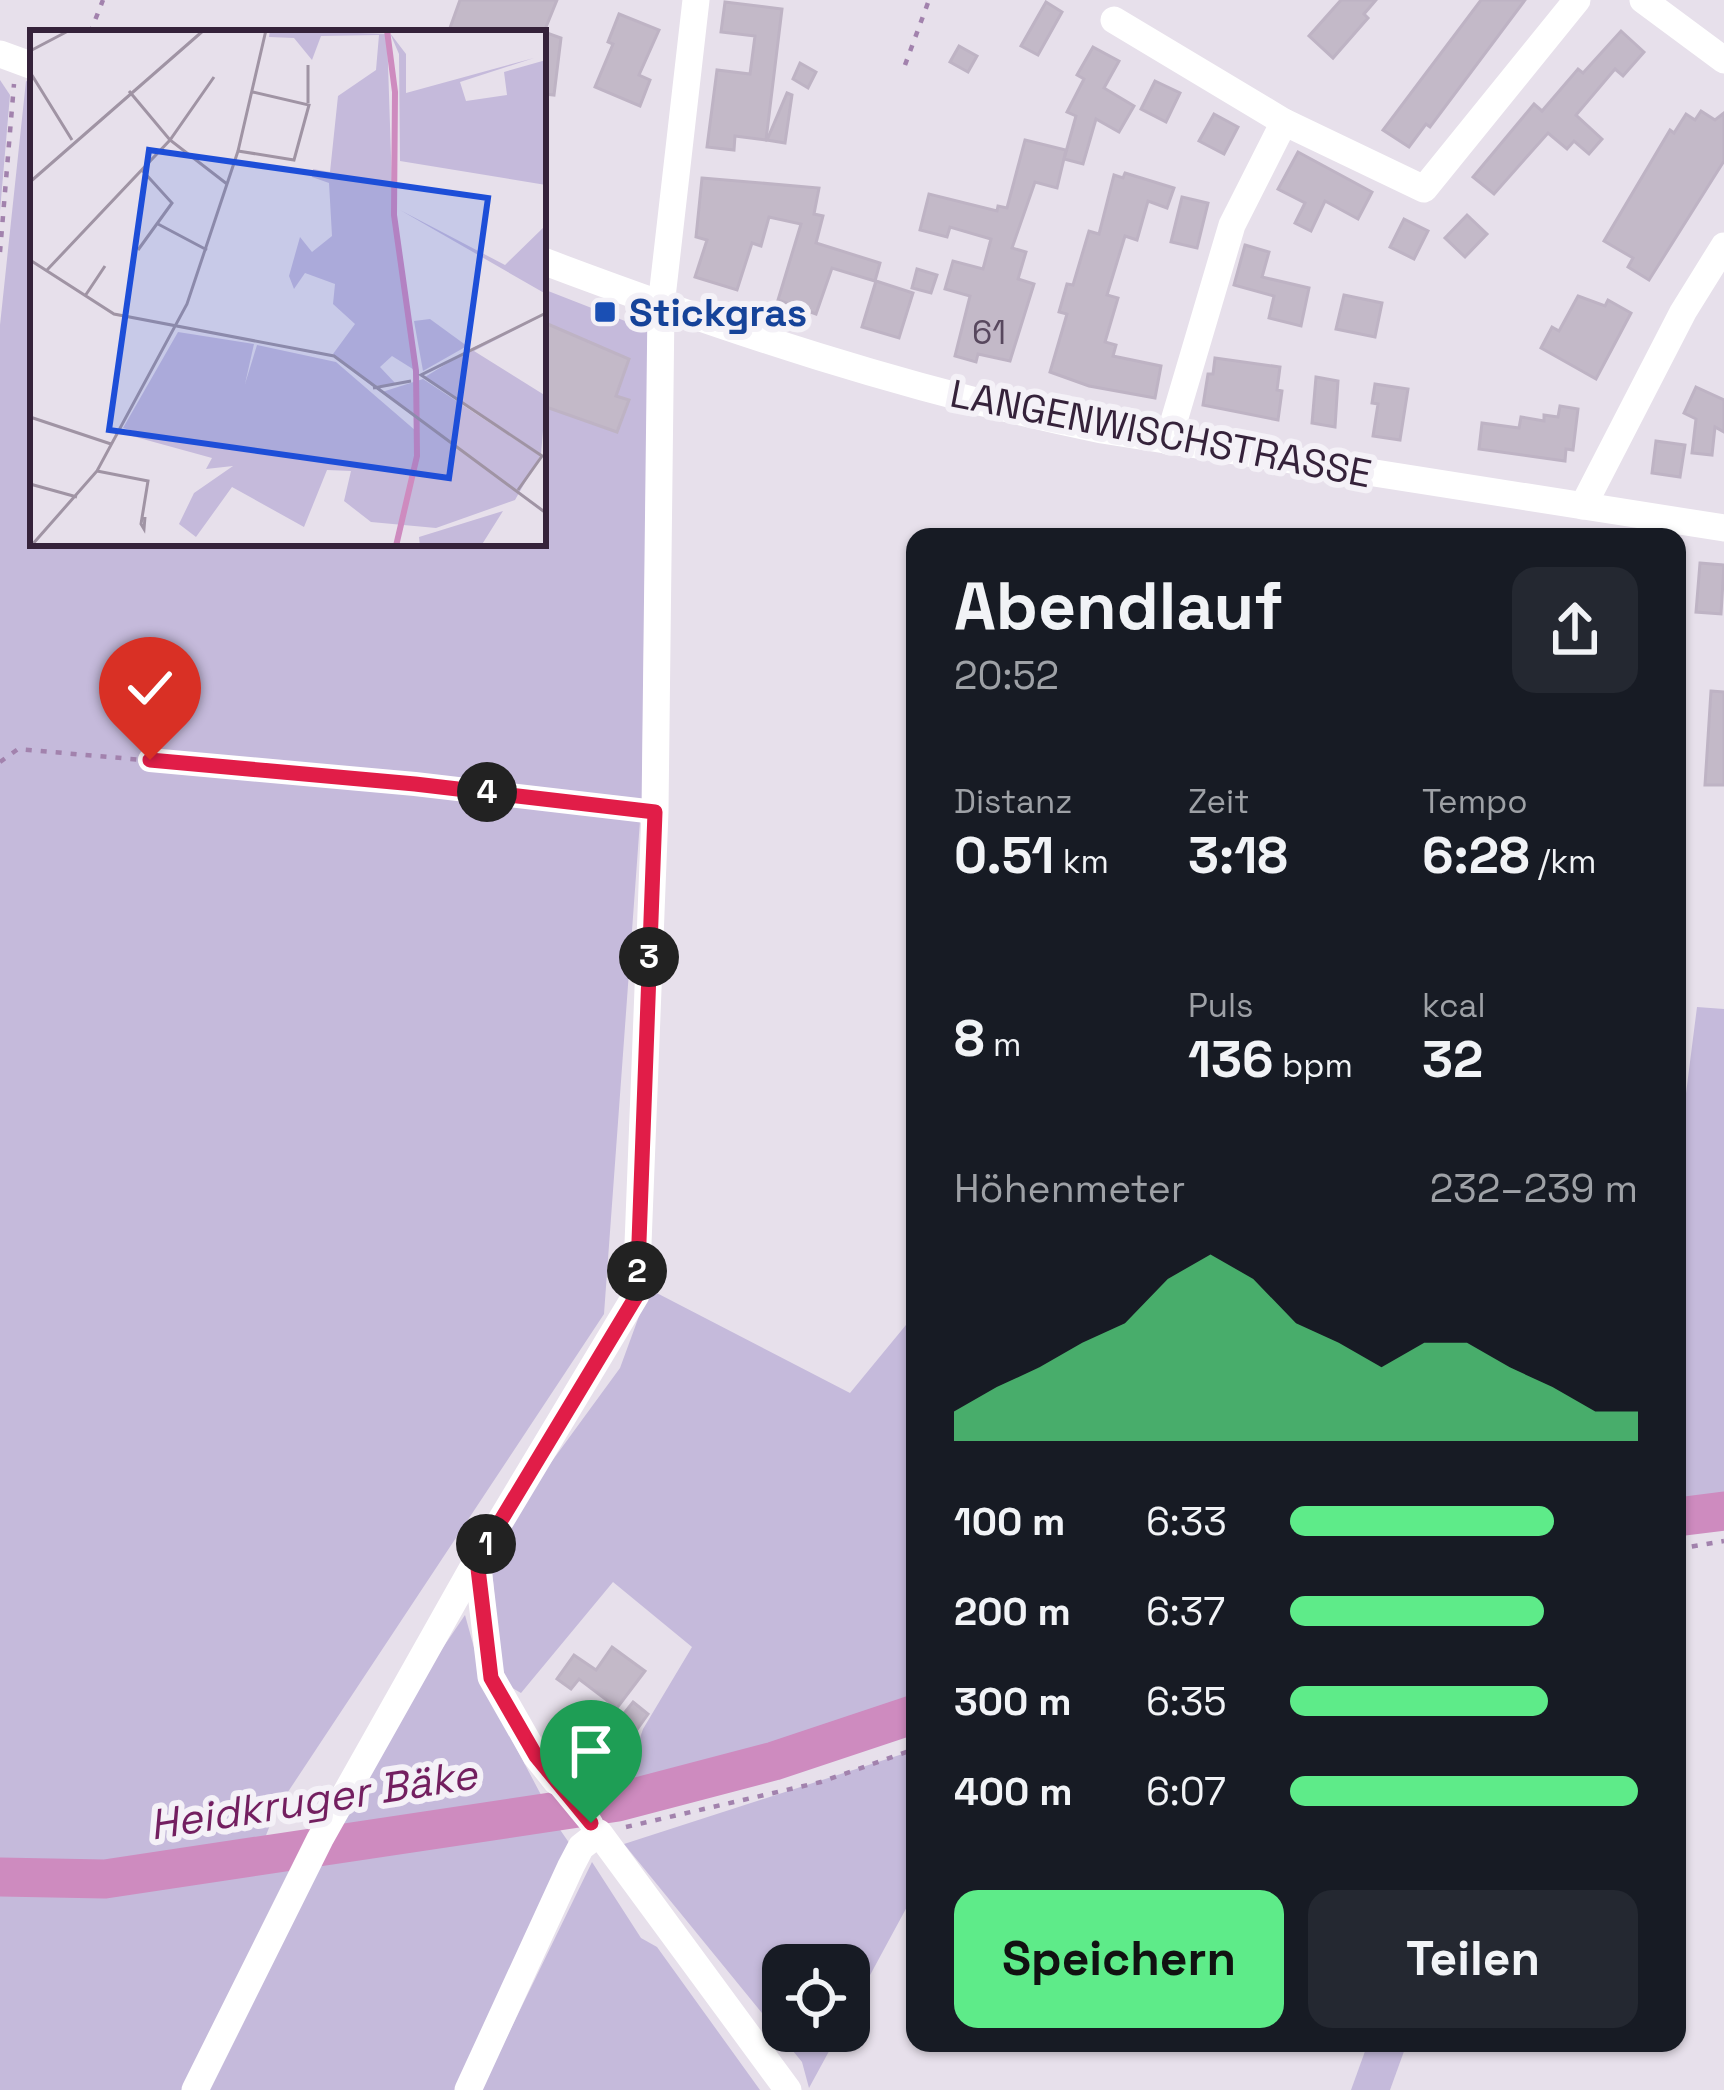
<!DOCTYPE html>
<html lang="de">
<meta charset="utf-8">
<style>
body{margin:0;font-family:"Space Grotesk",sans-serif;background:#242831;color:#f1f3f6;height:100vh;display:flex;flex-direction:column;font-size:45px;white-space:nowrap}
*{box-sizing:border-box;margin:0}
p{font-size:39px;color:#9ea1a6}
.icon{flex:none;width:66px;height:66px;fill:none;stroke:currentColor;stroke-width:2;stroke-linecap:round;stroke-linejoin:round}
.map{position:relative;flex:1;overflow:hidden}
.sheet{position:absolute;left:906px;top:528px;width:780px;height:1524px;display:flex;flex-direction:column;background:#171b24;border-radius:24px;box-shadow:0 3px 9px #0004}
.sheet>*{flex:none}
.fabs{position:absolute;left:762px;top:1944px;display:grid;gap:24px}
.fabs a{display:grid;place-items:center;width:108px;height:108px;border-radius:24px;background:#171b24;box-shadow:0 3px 9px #0004;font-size:60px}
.pin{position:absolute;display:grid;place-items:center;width:102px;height:102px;color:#fff;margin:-123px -51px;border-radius:50% 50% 50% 0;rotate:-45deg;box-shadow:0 0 12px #0007}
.pin .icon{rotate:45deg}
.km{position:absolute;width:60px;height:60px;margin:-30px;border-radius:50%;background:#222;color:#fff;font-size:33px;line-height:60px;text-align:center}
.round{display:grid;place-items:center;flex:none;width:126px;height:126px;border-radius:24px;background:#242831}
.summary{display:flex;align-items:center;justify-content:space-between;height:204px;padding:0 48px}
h1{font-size:66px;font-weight:700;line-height:90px}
.metrics{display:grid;grid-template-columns:repeat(3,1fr);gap:18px;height:204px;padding:12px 48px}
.metrics div{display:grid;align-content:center}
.metrics b{font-size:51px;font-weight:700}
.metrics small{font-size:33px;font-weight:400}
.metrics p{font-size:33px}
.chart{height:336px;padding:24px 48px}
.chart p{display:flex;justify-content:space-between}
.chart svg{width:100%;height:216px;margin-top:12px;fill:#5eeb89;opacity:.7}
.primary-button{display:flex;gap:24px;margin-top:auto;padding:24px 48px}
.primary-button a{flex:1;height:138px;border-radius:24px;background:#5eeb89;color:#111;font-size:48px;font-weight:700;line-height:138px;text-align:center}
.primary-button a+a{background:#242831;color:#f1f3f6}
ul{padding:0 48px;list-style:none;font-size:39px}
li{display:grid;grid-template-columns:192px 144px 1fr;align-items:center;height:90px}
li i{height:30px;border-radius:15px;background:#5eeb89}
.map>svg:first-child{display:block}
.green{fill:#c5badb}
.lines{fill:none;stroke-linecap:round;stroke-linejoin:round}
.river{stroke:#ce8bbf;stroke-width:39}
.building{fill:#c3b9c8;stroke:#beb3c4;stroke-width:3}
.path{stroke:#a282ad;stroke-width:4.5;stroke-dasharray:6 9;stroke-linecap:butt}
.minor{stroke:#fff;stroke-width:27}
.route-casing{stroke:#fff;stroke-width:24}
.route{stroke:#e11d48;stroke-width:15}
.transit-dot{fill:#1a4fb4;stroke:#f4f1f7;stroke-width:4.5}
.labels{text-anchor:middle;stroke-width:12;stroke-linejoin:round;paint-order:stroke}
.number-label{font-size:33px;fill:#58485e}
.transit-label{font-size:39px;font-weight:bold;fill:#164399;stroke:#f4f1f7;text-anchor:start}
.street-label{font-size:39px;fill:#35223a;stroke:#f4f1f7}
.water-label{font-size:42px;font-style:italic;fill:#731f60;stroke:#f4f1f7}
.inset-river{fill:none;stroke:#ce8bbf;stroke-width:6}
.inset-road{fill:none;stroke:#a094a4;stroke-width:3}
.view{fill:#1d4ed8;fill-opacity:0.15;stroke:#1d4ed8;stroke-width:6}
.inset-edge{fill:none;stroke:#35223a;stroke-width:6}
</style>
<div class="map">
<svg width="1724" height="2090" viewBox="0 0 1724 2090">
<rect width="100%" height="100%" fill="#e7e0eb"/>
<g class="green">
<path d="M 0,80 L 10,95 L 0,211 Z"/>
<path d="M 26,81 L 33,84 L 33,543 L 543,543 L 543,289 L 648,330 L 642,800 L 395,776 L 391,786 L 640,821 L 604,1314 L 276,1810 L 259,1853 L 105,1876 L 0,1872 L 0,325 Z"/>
<path d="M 1697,1007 L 1724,1009 L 1724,1508 L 1677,1514 L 1677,1117 L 1683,1117 Z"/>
<path d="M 649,1289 L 850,1393 L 915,1314 L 915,1711 L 771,1760 L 618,1802 L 643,1729 L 692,1647 L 613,1582 L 521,1693 L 502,1682 L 490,1546 L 620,1368 Z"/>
<path d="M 465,1615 L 486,1691 L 548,1808 L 345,1839 L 325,1821 Z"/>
<path d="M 915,1750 L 915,1892 L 849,2014 L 849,1965 L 783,1965 L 783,2031 L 840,2031 L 809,2088 L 802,2062 L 624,1844 Z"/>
<path d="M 552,1818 L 574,1850 L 461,2090 L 0,2090 L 0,1880 L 125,1880 Z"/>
<path d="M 592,1862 L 641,1938 L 657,1947 L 760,2090 L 481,2090 Z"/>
<path d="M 1368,2043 L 1407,2043 L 1390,2090 L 1351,2090 Z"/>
</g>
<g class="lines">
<g class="river">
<path d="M 1677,1517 L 1724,1511"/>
<path d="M 0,1877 L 105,1879 L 618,1802 L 774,1761 L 915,1714"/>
</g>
</g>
<g class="building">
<path d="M 460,0 L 557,0 L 544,32 L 561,38 L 554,95 L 543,94 L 543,33 L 463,33 L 450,28 Z"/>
<path d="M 1341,0 L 1376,0 L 1364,14 L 1368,18 L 1333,58 L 1309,36 Z"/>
<path d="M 1481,0 L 1525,0 L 1430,127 L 1426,124 L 1409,147 L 1383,130 Z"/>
<path d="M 725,2 L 782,9 L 766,140 L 735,136 L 734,150 L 707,147 L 717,70 L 750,74 L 755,36 L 721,32 Z"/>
<path d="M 1046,2 L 1062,12 L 1038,55 L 1021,46 Z"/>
<path d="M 619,14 L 659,30 L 639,75 L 650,80 L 640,106 L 595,87 L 613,44 L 608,42 Z"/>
<path d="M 1621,31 L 1644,52 L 1623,76 L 1615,69 L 1576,115 L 1602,139 L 1589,154 L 1574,141 L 1567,149 L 1548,133 L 1494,194 L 1473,177 L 1534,104 L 1542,111 L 1578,69 L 1583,73 Z"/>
<path d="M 959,46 L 977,56 L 968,72 L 950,62 Z"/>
<path d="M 1093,47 L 1119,61 L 1104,88 L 1134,106 L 1119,132 L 1096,119 L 1083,164 L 1064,159 L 1076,116 L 1067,112 L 1084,79 L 1077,75 Z"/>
<path d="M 800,63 L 816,72 L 808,88 L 793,79 Z"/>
<path d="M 1155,81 L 1180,93 L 1166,122 L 1141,109 Z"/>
<path d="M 787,93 L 792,95 L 785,143 L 767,140 Z"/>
<path d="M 1701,111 L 1715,120 L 1724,113 L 1724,161 L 1649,280 L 1628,267 L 1633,258 L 1604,241 L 1670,130 L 1674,133 L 1686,114 L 1695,120 Z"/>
<path d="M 1214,114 L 1238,127 L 1224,154 L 1199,141 Z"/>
<path d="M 1025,140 L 1066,150 L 1057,188 L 1035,182 L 1012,248 L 1026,252 L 1018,279 L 1034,284 L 1010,361 L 978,354 L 976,362 L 955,356 L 970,296 L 945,289 L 953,261 L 983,269 L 991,239 L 950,227 L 947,237 L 920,230 L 929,194 L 997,211 L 998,206 L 1007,208 Z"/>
<path d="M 1298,152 L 1372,192 L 1358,219 L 1325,201 L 1311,231 L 1295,223 L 1305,203 L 1278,189 Z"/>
<path d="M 1125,173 L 1174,188 L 1167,208 L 1148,201 L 1137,240 L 1125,236 L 1107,295 L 1118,298 L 1105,342 L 1116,345 L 1113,356 L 1161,366 L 1155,398 L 1089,386 L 1050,372 L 1067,314 L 1059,312 L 1067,284 L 1073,285 L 1089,231 L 1099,234 L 1114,175 L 1123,178 Z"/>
<path d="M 702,178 L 819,188 L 814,214 L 823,216 L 816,243 L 880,263 L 875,281 L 832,268 L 816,314 L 778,300 L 801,224 L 769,217 L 761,246 L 752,243 L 737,290 L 695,277 L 707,240 L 696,237 Z"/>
<path d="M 1182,197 L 1208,203 L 1197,248 L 1171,242 Z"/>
<path d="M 1467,215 L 1487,234 L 1465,257 L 1445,238 Z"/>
<path d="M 1404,219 L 1428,231 L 1414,259 L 1390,247 Z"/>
<path d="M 1245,245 L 1269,252 L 1262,277 L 1309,288 L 1301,326 L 1269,318 L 1274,296 L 1234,285 Z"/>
<path d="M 917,269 L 937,275 L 931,293 L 912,288 Z"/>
<path d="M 876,281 L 913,293 L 899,338 L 862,327 Z"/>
<path d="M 1344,295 L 1382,303 L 1375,337 L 1336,329 Z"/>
<path d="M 1578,296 L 1605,306 L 1608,300 L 1631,313 L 1596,379 L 1541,348 L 1552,327 L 1559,331 Z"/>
<path d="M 543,322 L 629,359 L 616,396 L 629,400 L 617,432 L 543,406 Z"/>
<path d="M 1215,358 L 1280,367 L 1277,390 L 1282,391 L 1278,420 L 1203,405 L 1208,374 L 1213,374 Z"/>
<path d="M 1316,377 L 1338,381 L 1335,427 L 1312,423 Z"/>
<path d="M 1375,384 L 1408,389 L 1400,440 L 1373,436 L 1378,404 L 1372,403 Z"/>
<path d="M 1696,387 L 1724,400 L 1724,432 L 1715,427 L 1712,455 L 1692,453 L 1696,419 L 1684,413 Z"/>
<path d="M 1560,406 L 1578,409 L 1573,450 L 1566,449 L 1565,461 L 1479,449 L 1482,423 L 1519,428 L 1521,417 L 1544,421 L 1544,415 L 1558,417 Z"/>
<path d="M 1656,441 L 1685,445 L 1680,477 L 1652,473 Z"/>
<path d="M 1700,563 L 1724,565 L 1721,614 L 1696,612 Z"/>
<path d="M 1711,691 L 1724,692 L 1724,785 L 1705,785 Z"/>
<path d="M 612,1647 L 645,1671 L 617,1708 L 579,1679 L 571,1689 L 557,1679 L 574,1655 L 596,1670 Z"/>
<path d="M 633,1702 L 648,1714 L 631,1738 L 614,1726 Z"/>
</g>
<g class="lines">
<g class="path">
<path d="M 90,33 L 103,0"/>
<path d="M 905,65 L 929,0"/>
<path d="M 0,252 L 14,84"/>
<path d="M 0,762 L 18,749 L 415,784 L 635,809"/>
<path d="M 1677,1549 L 1724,1541"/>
<path d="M 626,1827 L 821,1782 L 915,1749"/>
</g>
<g class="minor">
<path d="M 1643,0 L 1724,60"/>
<path d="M 1114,20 L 1284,122 L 1424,189 L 1577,0"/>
<path d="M 0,54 L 33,66"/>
<path d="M 543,261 C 726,330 910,391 1102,430 L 1724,528"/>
<path d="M 1168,441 L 1232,225 L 1284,122"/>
<path d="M 1583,506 L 1683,312 L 1724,246"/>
<path d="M 477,1560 L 491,1677 L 536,1756 L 556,1781"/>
<path d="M 195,2090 L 320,1839 L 477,1560 L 636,1295 L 655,811 L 661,306 L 696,0"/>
<path d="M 468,2090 L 571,1866 L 581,1847 L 599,1833 L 788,2090"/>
</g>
</g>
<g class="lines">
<g class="route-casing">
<path id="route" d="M 150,760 L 415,784 L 655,812 L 637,1295 L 477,1560 L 491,1678 L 536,1756 L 591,1823"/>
</g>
<use href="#route" class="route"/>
</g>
<rect class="transit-dot" x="593" y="300" width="24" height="24" rx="6"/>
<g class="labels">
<g class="number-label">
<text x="989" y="344">61</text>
</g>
<g class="transit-label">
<text x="629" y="326">Stickgras</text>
</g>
<g class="street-label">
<text transform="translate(1161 433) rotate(11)" y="14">LANGENWISCHSTRASSE</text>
</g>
<g class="water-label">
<text transform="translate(313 1799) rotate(-9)" y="15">Heidkruger Bäke</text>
</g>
</g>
<g transform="translate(30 30)">
<rect width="516" height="516" fill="#e7e0eb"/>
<path d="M 240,0 L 357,4 L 363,186 L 386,341 L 362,326 L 350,337 L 366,354 L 342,356 L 303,324 L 325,294 L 303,274 L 305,254 L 275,243 L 264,259 L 259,246 L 270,207 L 282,222 L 302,206 L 299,153 L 282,147 L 283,139 L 300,142 L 308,66 L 346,40 L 349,5 L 291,6 L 282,30 L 264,8 L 239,7 ZM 360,3 L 376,24 L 376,63 L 504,28 L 430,52 L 436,71 L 477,65 L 474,42 L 516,30 L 516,155 L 370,131 L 369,24 ZM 370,180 L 475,235 L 516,195 L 516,264 ZM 516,284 L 444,321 L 516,366 L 511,424 L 395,347 L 442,318 ZM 400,289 L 437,316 L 393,341 L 384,291 ZM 148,302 L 224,314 L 215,354 L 227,315 L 306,332 L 386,401 L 387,386 L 352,362 L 393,349 L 510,426 L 485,470 L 406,498 L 341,492 L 314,471 L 321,441 L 297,440 L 274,497 L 202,457 L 166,507 L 149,494 L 164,463 L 203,436 L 176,439 L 182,428 L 91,403 L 122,406 L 93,398 ZM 473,481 L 451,516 L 390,516 L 389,507 Z" fill="#c5badb"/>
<path class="inset-river" d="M 357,0 L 365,62 L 364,185 L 386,341 L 387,426 L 366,516"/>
<path class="inset-road" d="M 0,21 L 40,0M 0,42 L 42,110M 99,61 L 140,110 L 197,154M 278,73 L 278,35M 208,121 L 264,130 L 279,75 L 223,62M 0,152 L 174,0M 128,194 L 177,220M 108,220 L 142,173 L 111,139M 0,230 L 84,284 L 304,326 L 516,483M 17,240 L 140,110 L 184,47M 55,266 L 75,236M 343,358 L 381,351M 0,387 L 81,414M 67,441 L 118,451 L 111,494 L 114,499 L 115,487M 0,454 L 47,467M 488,460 L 512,426 L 391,345 L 516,283M 1,516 L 67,441 L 157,274 L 208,121 L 236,0"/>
<path class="view" d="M 119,120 L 458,168 L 419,448 L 79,400 Z"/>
<rect width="516" height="516" class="inset-edge"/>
</g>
</svg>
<div class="fabs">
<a><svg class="icon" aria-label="locate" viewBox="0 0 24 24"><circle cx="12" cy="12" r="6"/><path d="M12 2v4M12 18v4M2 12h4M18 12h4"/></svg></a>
</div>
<div class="pin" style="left:591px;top:1823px;background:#1e9e55"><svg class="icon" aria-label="arrive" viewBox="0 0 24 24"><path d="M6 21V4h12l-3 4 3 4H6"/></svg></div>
<div class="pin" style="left:150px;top:760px;background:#d93025"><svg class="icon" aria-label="check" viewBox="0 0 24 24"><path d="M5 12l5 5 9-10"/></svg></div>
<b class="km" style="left:486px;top:1544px">1</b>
<b class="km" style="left:637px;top:1271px">2</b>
<b class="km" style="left:649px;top:957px">3</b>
<b class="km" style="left:487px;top:792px">4</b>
<section class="sheet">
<div class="summary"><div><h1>Abendlauf</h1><p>20:52</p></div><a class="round"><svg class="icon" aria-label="share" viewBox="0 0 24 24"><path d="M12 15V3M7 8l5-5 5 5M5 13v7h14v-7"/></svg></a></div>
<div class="metrics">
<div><p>Distanz</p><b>0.51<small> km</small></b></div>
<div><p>Zeit</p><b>3:18</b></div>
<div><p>Tempo</p><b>6:28<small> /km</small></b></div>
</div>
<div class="metrics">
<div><b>8<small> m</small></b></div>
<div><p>Puls</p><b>136<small> bpm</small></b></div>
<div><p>kcal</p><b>32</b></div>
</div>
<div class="chart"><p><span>Höhenmeter</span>232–239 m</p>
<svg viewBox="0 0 160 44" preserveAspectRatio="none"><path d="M0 44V38L10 33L20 29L30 24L40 20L50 11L60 6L70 11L80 20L90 24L100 29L110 24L120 24L130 29L140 33L150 38L160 38V44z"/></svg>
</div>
<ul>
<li><b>100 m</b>6:33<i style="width:76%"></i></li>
<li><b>200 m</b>6:37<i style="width:73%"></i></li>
<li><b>300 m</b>6:35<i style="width:74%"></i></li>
<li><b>400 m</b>6:07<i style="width:100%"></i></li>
</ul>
<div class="primary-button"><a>Speichern</a><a>Teilen</a></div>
</section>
</div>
